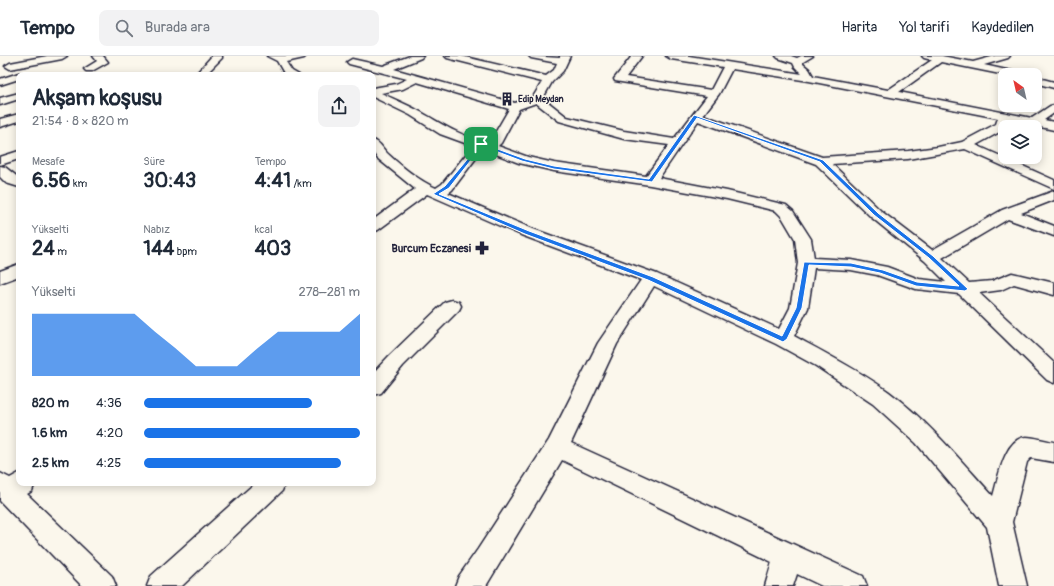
<!DOCTYPE html>
<html lang="tr">
<meta charset="utf-8">
<style>
body{margin:0;font-family:Pangolin,sans-serif;background:#f2f2f3;color:#1f2937;height:100vh;display:flex;flex-direction:column;font-size:15px;white-space:nowrap}
*{box-sizing:border-box;margin:0}
p{font-size:13px;color:#747a83}
.icon{flex:none;width:22px;height:22px;fill:none;stroke:currentColor;stroke-width:2;stroke-linecap:round;stroke-linejoin:round}
.map{position:relative;flex:1;overflow:hidden}
.drawer{position:absolute;left:16px;top:16px;width:360px;height:414px;display:flex;flex-direction:column;background:#fff;border-radius:8px;box-shadow:0 2px 10px #0003}
.drawer>*{flex:none}
.needle{width:26px;rotate:326deg}
.fabs{position:absolute;left:998px;top:12px;display:grid;gap:8px}
.fabs a{display:grid;place-items:center;width:44px;height:44px;border-radius:8px;background:#fff;box-shadow:0 2px 10px #0003;font-size:20px}
.pin{position:absolute;display:grid;place-items:center;width:34px;height:34px;color:#fff;margin:-17px;border-radius:8px;box-shadow:0 2px 6px #0006}
.round{display:grid;place-items:center;flex:none;width:42px;height:42px;border-radius:8px;background:#f2f2f3}
.summary{display:flex;align-items:center;justify-content:space-between;height:68px;padding:0 16px}
h1{font-size:22px;font-weight:800;line-height:30px}
.figures{display:grid;grid-template-columns:repeat(3,1fr);gap:6px;height:68px;padding:4px 16px}
.figures div{display:grid;align-content:center}
.figures b{font-size:20px;font-weight:800}
.figures small{font-size:11px;font-weight:400}
.figures p{font-size:11px}
.chart{height:112px;padding:8px 16px}
.chart p{display:flex;justify-content:space-between}
.chart svg{width:100%;height:72px;margin-top:4px;fill:#1a73e8;opacity:.7}
ul{padding:0 16px;list-style:none;font-size:13px}
li{display:grid;grid-template-columns:64px 48px 1fr;align-items:center;height:30px}
li i{height:10px;border-radius:5px;background:#1a73e8}
header{display:flex;align-items:center;gap:24px;box-sizing:border-box;height:56px;padding:0 20px;background:#fff;border-bottom:1px solid #e0e1e3}
header strong{font-size:19px}
nav{display:flex;gap:22px;margin-inline-start:auto;font-size:14px}
.search{width:280px;height:36px;background:#f2f2f3;display:flex;align-items:center;gap:10px;box-sizing:border-box;padding:0 14px;border-radius:8px;color:#747a83;font-size:15px}
.map>svg:first-child{display:block}
.lines{fill:none;stroke-linecap:round;stroke-linejoin:round}
.minor-casing{stroke:#22223b;stroke-width:3}
.minor{fill:#fbf7ec;fill-rule:evenodd}
.route{fill:#1a73e8;stroke:#fff;fill-rule:evenodd}
.labels{text-anchor:middle;stroke-width:3;stroke-linejoin:round;paint-order:stroke}
.far-poi-label{font-size:9px;font-weight:bold;fill:#22223b;stroke:#fbf7ec;text-anchor:start}
.poi-label{font-size:11px;font-weight:bold;fill:#22223b;stroke:#fbf7ec;text-anchor:end}
</style>
<header>
<strong>Tempo</strong>
<div class="search"><svg class="icon" aria-label="search" viewBox="0 0 24 24"><circle cx="10" cy="10" r="6"/><path d="M15 15l6 6"/></svg>Burada ara</div>
<nav><a>Harita</a><a>Yol tarifi</a><a>Kaydedilen</a></nav>
</header>
<div class="map">
<svg width="1054" height="530" viewBox="0 0 1054 530">
<rect width="100%" height="100%" fill="#fbf7ec"/>
<filter id="ink" filterUnits="userSpaceOnUse"><feTurbulence type="fractalNoise" baseFrequency=".025" numOctaves="2"/><feDisplacementMap in="SourceGraphic" scale="8" xChannelSelector="R" yChannelSelector="G"/><feConvolveMatrix kernelMatrix="1 2 1 2 8 2 1 2 1" color-interpolation-filters="sRGB"/></filter>
<g filter="url(#ink)">
<g class="lines">
<g class="minor-casing">
<g id="minor">
<path d="M 47,0 L 67,0 L 62,3 L 10,13 L 5,10 L 10,7 Z"/>
<path d="M 93,0 L 103,0 L 108,6 L 92,15 L 86,15 L 84,13 L 97,5 Z"/>
<path d="M 212,0 L 222,0 L 222,2 L 205,19 L 195,19 Z"/>
<path d="M 267,0 L 306,0 L 304,2 L 286,6 L 292,15 L 299,19 L 285,19 L 277,5 Z"/>
<path d="M 410,0 L 423,0 L 421,2 L 394,13 L 515,47 L 533,41 L 542,26 L 447,2 L 445,0 L 461,0 L 546,20 L 554,14 L 557,7 L 531,2 L 529,0 L 560,2 L 560,0 L 570,0 L 563,15 L 552,26 L 543,42 L 567,61 L 624,75 L 674,83 L 707,40 L 615,25 L 614,23 L 632,0 L 642,0 L 626,21 L 711,34 L 723,11 L 671,3 L 666,0 L 689,0 L 802,18 L 795,11 L 793,7 L 778,2 L 776,0 L 791,0 L 797,2 L 801,0 L 813,0 L 803,6 L 803,8 L 809,13 L 813,20 L 888,34 L 932,4 L 924,2 L 922,0 L 942,0 L 973,6 L 995,0 L 1010,0 L 1008,2 L 984,9 L 1020,17 L 1021,19 L 1005,19 L 941,6 L 899,36 L 1032,62 L 1050,50 L 1054,49 L 1054,57 L 1044,64 L 1054,66 L 1054,74 L 1009,64 L 1005,73 L 976,89 L 1054,124 L 1054,133 L 965,93 L 908,103 L 832,108 L 881,155 L 932,194 L 1002,154 L 1054,135 L 1054,144 L 1021,157 L 1054,170 L 1054,180 L 1008,163 L 942,202 L 969,227 L 992,225 L 1012,217 L 1054,227 L 1054,239 L 1014,228 L 1001,234 L 979,237 L 1054,307 L 1054,327 L 1047,324 L 959,238 L 916,233 L 877,219 L 851,214 L 814,212 L 808,252 L 794,280 C 825,297 862,316 889,336 C 929,366 960,404 993,440 C 998,424 1004,382 1026,381 C 1035,381 1046,385 1054,386 L 1054,406 L 1031,402 L 1027,406 L 1012,466 L 1027,530 L 999,530 L 987,471 L 916,387 L 873,348 L 816,310 L 776,288 L 654,230 L 617,288 L 571,387 L 863,520 L 867,530 L 822,530 L 797,518 L 793,530 L 765,530 L 772,506 L 562,404 L 486,530 L 455,530 L 459,520 L 478,493 L 549,384 L 598,287 L 641,224 L 521,179 L 427,138 L 378,174 L 373,176 L 373,164 L 415,133 L 377,102 L 373,96 L 373,84 C 380,86 382,92 387,97 C 401,110 418,124 436,132 L 442,128 L 473,90 L 440,78 L 410,59 L 373,41 L 373,32 L 396,28 L 407,23 L 349,8 L 347,6 L 352,3 L 383,10 ZM 732,13 L 809,25 L 998,62 L 996,68 L 962,86 L 938,91 L 908,95 L 822,101 L 703,59 L 719,38 ZM 417,26 L 509,53 L 491,84 C 464,85 440,66 417,54 C 406,48 393,43 381,37 L 403,33 ZM 536,47 L 559,65 L 624,83 L 669,89 L 646,120 L 554,107 L 528,101 L 498,90 L 501,87 L 519,53 ZM 698,65 L 816,108 L 871,161 L 925,205 L 946,226 L 919,223 L 887,211 L 851,204 L 814,202 L 811,183 L 793,155 L 786,149 L 727,135 L 659,122 ZM 483,93 L 519,107 L 554,115 L 650,129 L 727,143 L 776,155 L 782,161 L 795,183 L 798,207 L 790,252 L 779,273 L 657,218 L 533,173 L 448,137 L 452,134 Z"/>
<path d="M 19,17 L 23,19 L 19,19 L 19,23 L 0,29 L 0,23 Z"/>
<path d="M 1035,21 L 1054,26 L 1054,32 L 1035,27 Z"/>
<path d="M 19,37 L 19,43 L 0,49 L 0,42 Z"/>
<path d="M 19,58 L 19,65 L 0,71 L 0,63 Z"/>
<path d="M 19,95 L 19,103 L 0,109 L 0,101 Z"/>
<path d="M 0,110 L 5,111 L 19,122 L 19,131 L 6,127 L 0,121 Z"/>
<path d="M 19,208 L 19,220 L 0,227 L 0,215 Z"/>
<path d="M 452,244 L 459,246 L 461,250 L 459,254 L 403,310 L 381,337 L 373,339 L 373,317 L 389,300 L 445,246 Z"/>
<path d="M 0,417 L 10,422 L 19,417 L 19,427 L 35,427 L 32,435 L 27,438 L 112,520 L 116,530 L 82,530 L 0,445 Z"/>
<path d="M 255,427 L 285,427 L 282,435 L 182,530 L 147,530 L 151,520 Z"/>
</g>
</g>
<use href="#minor" class="minor"/>
</g>
</g>
<path class="route" d="M 694,59 L 823,104 L 878,157 L 933,200 L 968,233 L 965,235 L 916,230 L 880,217 L 851,211 L 809,209 L 802,252 L 787,283 L 783,286 L 648,224 L 525,178 L 433,138 L 445,130 L 481,87 L 525,103 L 554,110 L 649,123 ZM 697,62 L 820,106 L 874,159 L 929,202 L 959,230 L 917,226 L 883,214 L 851,207 L 804,206 L 796,252 L 782,280 L 653,221 L 529,175 L 439,138 L 449,132 L 482,90 L 522,105 L 554,113 L 652,126 Z"/>
<defs>
<g id="building-bare" transform="scale(1.08)"><path d="M-4-6H4V6H1V3H-1V6H-4ZM-2.5-4.3h1.7v1.8h-1.7ZM.8-4.3h1.7v1.8H.8ZM-2.5-1h1.7V.8h-1.7ZM.8-1h1.7V.8H.8Z" fill="#22223b" stroke="#fbf7ec" stroke-width="2.5" paint-order="stroke"/></g>
<g id="pharmacy-bare" transform="scale(1.08)"><path d="M-2-6h4v4h4v4h-4v4h-4v-4h-4v-4h4Z" fill="#22223b" stroke="#fbf7ec" stroke-width="2.5" paint-order="stroke"/></g>
</defs>
<g fill-rule="evenodd">
<use href="#building-bare" x="507" y="43"/>
<use href="#pharmacy-bare" x="482" y="192"/>
</g>
<g class="labels">
<g class="far-poi-label">
<text x="518" y="46">Edip Meydan</text>
</g>
<g class="poi-label">
<text x="471" y="196">Burcum Eczanesi</text>
</g>
</g>
</svg>
<div class="fabs">
<a><svg class="needle" viewBox="-14 -14 28 28"><path d="M0-13l5 13h-10z" fill="#e53935"/><path d="M0 13l5-13h-10z" fill="#747a83"/></svg></a>
<a><svg class="icon" aria-label="layers" viewBox="0 0 24 24"><path d="M12 4l9 5-9 5-9-5zM3 14l9 5 9-5"/></svg></a>
</div>
<div class="pin" style="left:481px;top:88px;background:#1e9e55"><svg class="icon" aria-label="arrive" viewBox="0 0 24 24"><path d="M6 21V4h12l-3 4 3 4H6"/></svg></div>
<section class="drawer">
<div class="summary"><div><h1>Akşam koşusu</h1><p>21:54 · 8 × 820 m</p></div><a class="round"><svg class="icon" aria-label="share" viewBox="0 0 24 24"><path d="M12 15V3M7 8l5-5 5 5M5 13v7h14v-7"/></svg></a></div>
<div class="figures">
<div><p>Mesafe</p><b>6.56<small> km</small></b></div>
<div><p>Süre</p><b>30:43</b></div>
<div><p>Tempo</p><b>4:41<small> /km</small></b></div>
</div>
<div class="figures">
<div><p>Yükselti</p><b>24<small> m</small></b></div>
<div><p>Nabız</p><b>144<small> bpm</small></b></div>
<div><p>kcal</p><b>403</b></div>
</div>
<div class="chart"><p><span>Yükselti</span>278–281 m</p>
<svg viewBox="0 0 160 44" preserveAspectRatio="none"><path d="M0 44V6L10 6L20 6L30 6L40 6L50 6L60 17L70 27L80 38L90 38L100 38L110 27L120 17L130 17L140 17L150 17L160 6V44z"/></svg>
</div>
<ul>
<li><b>820 m</b>4:36<i style="width:78%"></i></li>
<li><b>1.6 km</b>4:20<i style="width:100%"></i></li>
<li><b>2.5 km</b>4:25<i style="width:91%"></i></li>
</ul>
</section>
</div>
